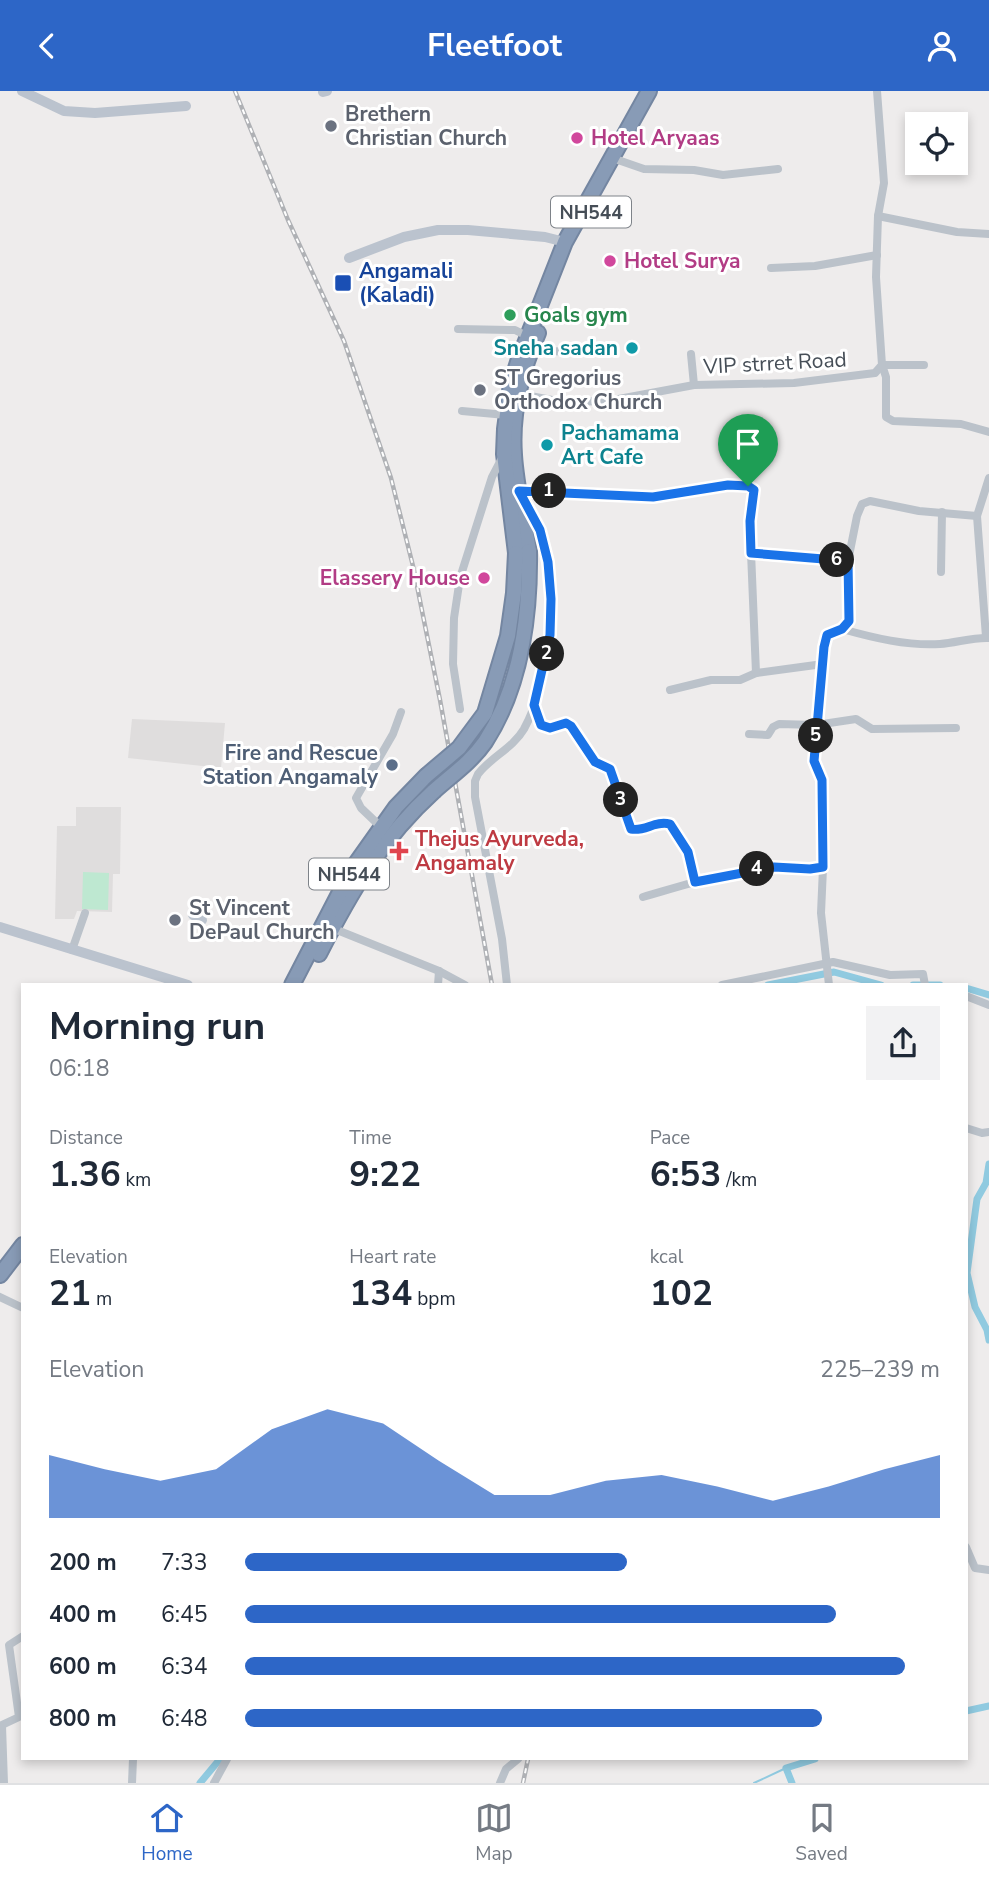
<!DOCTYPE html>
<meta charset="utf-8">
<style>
body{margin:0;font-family:"Nunito Sans",sans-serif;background:#f2f2f3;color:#1f2937;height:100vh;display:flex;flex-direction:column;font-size:26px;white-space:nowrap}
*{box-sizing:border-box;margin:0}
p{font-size:23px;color:#747a83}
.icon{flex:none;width:38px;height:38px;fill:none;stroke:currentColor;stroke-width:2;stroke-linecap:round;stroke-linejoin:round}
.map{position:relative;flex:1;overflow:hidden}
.side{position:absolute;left:21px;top:892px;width:947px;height:777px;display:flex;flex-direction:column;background:#fff;border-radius:0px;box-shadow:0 4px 10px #0003}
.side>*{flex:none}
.tools{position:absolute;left:905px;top:21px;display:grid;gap:14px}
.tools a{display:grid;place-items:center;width:63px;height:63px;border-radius:0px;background:#fff;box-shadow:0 4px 10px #0003;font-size:35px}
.pin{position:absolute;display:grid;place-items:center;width:60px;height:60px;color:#fff;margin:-72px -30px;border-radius:50% 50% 50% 0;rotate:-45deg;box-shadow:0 0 7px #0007}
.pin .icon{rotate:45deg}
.km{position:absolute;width:35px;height:35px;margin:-18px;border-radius:50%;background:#222;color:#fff;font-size:19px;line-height:35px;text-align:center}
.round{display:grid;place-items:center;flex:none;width:74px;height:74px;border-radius:0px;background:#f2f2f3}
.summary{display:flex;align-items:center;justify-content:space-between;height:119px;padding:0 28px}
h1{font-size:38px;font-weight:700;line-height:52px}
.figures{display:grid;grid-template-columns:repeat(3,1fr);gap:10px;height:119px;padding:7px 28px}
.figures div{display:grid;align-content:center}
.figures b{font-size:35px;font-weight:700}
.figures small{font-size:19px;font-weight:400}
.figures p{font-size:19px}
.chart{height:196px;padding:14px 28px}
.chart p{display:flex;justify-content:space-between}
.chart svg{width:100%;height:126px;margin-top:7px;fill:#2d66c7;opacity:.7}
ul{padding:0 28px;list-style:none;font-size:23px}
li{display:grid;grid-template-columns:112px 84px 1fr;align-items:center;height:52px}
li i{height:18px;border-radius:9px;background:#2d66c7}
header{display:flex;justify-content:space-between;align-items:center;height:91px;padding:0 28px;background:#2d66c7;color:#fff;font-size:32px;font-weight:700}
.menu{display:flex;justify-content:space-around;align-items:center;height:98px;border-top:2px solid #e0e1e3;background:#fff;font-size:19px;color:#747a83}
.menu a{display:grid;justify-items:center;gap:4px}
.menu .current{color:#2d66c7}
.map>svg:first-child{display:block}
.education{fill:#dfdddd}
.green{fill:#bee8d1}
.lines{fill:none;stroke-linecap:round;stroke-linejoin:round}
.stream{stroke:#90cae0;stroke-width:2}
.canal{stroke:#90cae0;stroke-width:7}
.highway-casing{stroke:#7486a1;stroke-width:18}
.street{stroke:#bbc2ca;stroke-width:8}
.secondary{stroke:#bbc3ce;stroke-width:10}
.highway{stroke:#889bb6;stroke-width:14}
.rail-casing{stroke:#afb1b5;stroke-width:4.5}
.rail{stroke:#fff;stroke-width:2;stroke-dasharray:5;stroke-linecap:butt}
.highway-bridge-casing{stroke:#7486a1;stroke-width:18;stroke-linecap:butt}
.highway-bridge{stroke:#889bb6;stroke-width:14}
.route-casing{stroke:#fff;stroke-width:14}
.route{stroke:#1a73e8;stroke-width:9}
.worship-dot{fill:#6b7280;stroke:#fff;stroke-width:2.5}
.hotel-dot{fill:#d1479c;stroke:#fff;stroke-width:2.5}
.transit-dot{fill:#1a4fb4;stroke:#fff;stroke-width:2.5}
.leisure-dot{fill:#2e9e5b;stroke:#fff;stroke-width:2.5}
.culture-dot{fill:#0f9aa8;stroke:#fff;stroke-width:2.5}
.service-dot{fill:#5c6f8a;stroke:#fff;stroke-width:2.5}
.health-dot{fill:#e0444e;stroke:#fff;stroke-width:2.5}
.labels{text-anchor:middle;stroke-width:6;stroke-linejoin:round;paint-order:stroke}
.shield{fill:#fff;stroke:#7e8389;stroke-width:2}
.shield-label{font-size:19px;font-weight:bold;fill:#464e57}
.worship-label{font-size:21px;font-weight:bold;fill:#5b616d;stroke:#fff;text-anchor:start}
.hotel-label{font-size:21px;font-weight:bold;fill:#b23c85;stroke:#fff;text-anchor:start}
.transit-label{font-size:21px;font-weight:bold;fill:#164399;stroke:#fff;text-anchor:start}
.leisure-label{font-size:21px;font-weight:bold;fill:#27864d;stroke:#fff;text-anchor:start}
.culture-label{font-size:21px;font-weight:bold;fill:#0d838f;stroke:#fff;text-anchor:end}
.street-label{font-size:21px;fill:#464e57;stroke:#fff}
.service-label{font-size:21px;font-weight:bold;fill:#4e5e75;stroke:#fff;text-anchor:end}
.health-label{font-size:21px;font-weight:bold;fill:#be3a42;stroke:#fff;text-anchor:start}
</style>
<header><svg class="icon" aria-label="back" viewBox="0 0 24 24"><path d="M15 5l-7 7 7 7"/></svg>Fleetfoot<svg class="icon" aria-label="person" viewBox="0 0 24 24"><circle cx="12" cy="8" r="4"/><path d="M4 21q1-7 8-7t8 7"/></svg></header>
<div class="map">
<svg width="989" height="1692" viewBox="0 0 989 1692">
<rect width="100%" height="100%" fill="#eeecec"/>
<g class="education">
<path d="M 132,628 L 225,632 L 221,677 L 128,667 Z"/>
<path d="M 76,716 L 121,716 L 120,783 L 113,783 L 112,821 L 77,820 L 74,828 L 55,828 L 57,735 L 76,735 Z"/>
</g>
<path class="green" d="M 83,781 L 109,782 L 108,819 L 82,818 Z"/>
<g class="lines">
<path class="stream" d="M 754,1692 L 786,1677"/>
<g class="canal">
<path d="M 768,894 L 834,881 L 881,894"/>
<path d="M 913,894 L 940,894"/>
<path d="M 966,897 L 989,904"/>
<path d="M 989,1073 L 986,1092 L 977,1108 L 967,1182 L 975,1216 L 987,1239 L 989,1249"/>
<path d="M 966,1620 L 989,1615"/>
<path d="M 200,1692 L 220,1668"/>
<path d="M 792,1692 L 786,1677 L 815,1668"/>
</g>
<g class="highway-casing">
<g id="highway">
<path d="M 529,460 C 524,428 516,396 514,364 C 511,323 522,279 538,242"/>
<path d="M 516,462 L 504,363 L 505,338 L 511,293 L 519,268 L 565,151 L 649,0"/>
<path d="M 319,863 C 351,800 382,747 434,700"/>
<path d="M 292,894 L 352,778 L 396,716 L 426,685"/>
<path d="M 0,1184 L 23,1154"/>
</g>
</g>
<g class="street">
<path d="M 618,69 L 644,78 L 694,79 L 723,84 L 778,78"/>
<path d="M 878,125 L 957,141 L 989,143"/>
<path d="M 771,177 L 815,175 L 877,164"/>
<path d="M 458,238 L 515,239 L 527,245"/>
<path d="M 550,260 L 613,263"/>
<path d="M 691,263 L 694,294"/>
<path d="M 924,274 L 882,274 L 886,286 L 886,326 L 893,330 L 961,333 L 989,341"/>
<path d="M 519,303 L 563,311 L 608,310 L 694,294 L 794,292 L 875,282 L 882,274 L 876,186 L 878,125 L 884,92 L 877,0"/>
<path d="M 462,320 L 506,324"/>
<path d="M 977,425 L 986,546"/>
<path d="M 752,462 L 848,470"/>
<path d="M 941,481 L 942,421"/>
<path d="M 842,538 C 874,547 907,555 940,553 C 956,552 973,546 989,547"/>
<path d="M 670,599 L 711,589 L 740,589 L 756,582 L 823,573"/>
<path d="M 534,614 L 544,636 C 554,637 561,629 571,634 L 595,671 L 610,678 L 631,738 C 645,741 653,729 670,733 L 688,761 L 695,791"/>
<path d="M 460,618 L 453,573 L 454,527 L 460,487 L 492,386 L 503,365"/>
<path d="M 749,643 L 768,644 L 773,636 L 779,633 L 816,634 L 856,628 L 872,638 L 956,637"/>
<path d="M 381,736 L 361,717 L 356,707 L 393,643 L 401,621"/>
<path d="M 823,777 L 821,822 L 829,894"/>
<path d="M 643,806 C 685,794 730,779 775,776 C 791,775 807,778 823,777 L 822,689 L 815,670 L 824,556 L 826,544 L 842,538 L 849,530 L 848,470 L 857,425 L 862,413 L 870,410 L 919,420 L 977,425 L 989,387"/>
<path d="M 332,837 L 439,880 L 465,894"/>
<path d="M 72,859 L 85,822"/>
<path d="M 438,894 L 439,880"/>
<path d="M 507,894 L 502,848 L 475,706 L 475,690 L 478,683 C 491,666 513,657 524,638 C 551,588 559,502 543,448 C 538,431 528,415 519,399 C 563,400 607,408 650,406 C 684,405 718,387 752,396 L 754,399 L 750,437 L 756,582"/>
<path d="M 722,894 L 833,871 L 890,884 L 923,883 L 925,894"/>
<path d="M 966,905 L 989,914"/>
<path d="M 966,1037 L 982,1042 L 989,1041"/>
<path d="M 0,1206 L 23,1217"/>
<path d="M 966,1456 L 975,1477 L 989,1479"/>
<path d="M 0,1635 L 19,1626 L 9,1554 L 23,1545"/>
<path d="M 2,1635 L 4,1692"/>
<path d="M 132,1692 L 133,1668"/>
<path d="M 214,1692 L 227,1668"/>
<path d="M 500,1692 L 506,1678 L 518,1668"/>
</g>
<g class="secondary">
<path d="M 22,0 L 64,20 L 95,22 L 186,15"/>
<path d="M 323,1 L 327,0"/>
<path d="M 349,167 L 404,146 L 438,139 L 468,139 L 545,146 L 565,151"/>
<path d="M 193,824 L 202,829"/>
<path d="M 0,836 L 188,894"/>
</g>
<use href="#highway" class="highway"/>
<g class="rail-casing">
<g id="rail">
<path d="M 235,0 L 288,129 L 344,250 L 391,387 L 413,475 L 440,609 L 492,894"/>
<path d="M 523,1692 L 528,1668"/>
</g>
</g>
<use href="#rail" class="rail"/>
<g class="highway-bridge-casing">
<g id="highway-bridge">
<path d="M 426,685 L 459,657 L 485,622 L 508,545 L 514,502 L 516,462"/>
<path d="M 434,700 C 452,684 471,671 485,651 C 521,596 530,525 529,460"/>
</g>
</g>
<use href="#highway-bridge" class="highway-bridge"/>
</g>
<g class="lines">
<g class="route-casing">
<path id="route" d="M 728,394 L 748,395 L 754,399 L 750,430 L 751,462 L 848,470 L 849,530 L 842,538 L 827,544 L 824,556 L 814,670 L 822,689 L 823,776 L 810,778 L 774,776 L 695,791 L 688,761 L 670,733 C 655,729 645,741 631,738 L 610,678 L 595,671 L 571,635 L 566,632 L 550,637 L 541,634 L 534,614 L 550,544 L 551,508 L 548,471 L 540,439 L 519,400 L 653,406 Z"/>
</g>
<use href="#route" class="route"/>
</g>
<g class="worship-dot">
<circle cx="331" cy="35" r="7"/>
<circle cx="480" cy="299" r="7"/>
<circle cx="175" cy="829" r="7"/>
</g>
<g class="hotel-dot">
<circle cx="577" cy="47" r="7"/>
<circle cx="610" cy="170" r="7"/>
<circle cx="484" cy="487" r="7"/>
</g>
<rect class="transit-dot" x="334" y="183" width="18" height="18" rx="3.5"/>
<circle class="leisure-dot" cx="510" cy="224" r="7"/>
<g class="culture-dot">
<circle cx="632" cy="257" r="7"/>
<circle cx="547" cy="354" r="7"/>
</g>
<circle class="service-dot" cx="392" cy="674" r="7"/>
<path class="health-dot" d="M395.5 749.5h7v7h7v7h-7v7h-7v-7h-7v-7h7z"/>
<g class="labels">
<g class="shield">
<rect x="551" y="105.5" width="80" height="31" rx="5"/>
<rect x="309" y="767.5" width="80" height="31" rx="5"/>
</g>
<g class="shield-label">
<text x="591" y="128">NH544</text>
<text x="349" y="790">NH544</text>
</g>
<g class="worship-label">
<text x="345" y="30">Brethern<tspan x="345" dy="24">Christian Church</tspan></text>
<text x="494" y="294">ST Gregorius<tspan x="494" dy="24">Orthodox Church</tspan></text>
<text x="189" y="824">St Vincent<tspan x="189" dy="24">DePaul Church</tspan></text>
</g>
<g class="hotel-label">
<text x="591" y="54">Hotel Aryaas</text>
<text x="624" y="177">Hotel Surya</text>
<text x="470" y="494" text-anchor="end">Elassery House</text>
</g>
<g class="transit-label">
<text x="359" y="187">Angamali<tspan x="359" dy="24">(Kaladi)</tspan></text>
</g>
<g class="leisure-label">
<text x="524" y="231">Goals gym</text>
</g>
<g class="culture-label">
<text x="618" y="264">Sneha sadan</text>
<text x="561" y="349" text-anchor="start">Pachamama<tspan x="561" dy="24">Art Cafe</tspan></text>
</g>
<g class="street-label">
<text transform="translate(775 272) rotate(-3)" y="7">VIP strret Road</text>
</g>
<g class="service-label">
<text x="378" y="669">Fire and Rescue<tspan x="378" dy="24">Station Angamaly</tspan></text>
</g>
<g class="health-label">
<text x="415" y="755">Thejus Ayurveda,<tspan x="415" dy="24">Angamaly</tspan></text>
</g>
</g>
</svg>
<div class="tools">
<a><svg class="icon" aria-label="locate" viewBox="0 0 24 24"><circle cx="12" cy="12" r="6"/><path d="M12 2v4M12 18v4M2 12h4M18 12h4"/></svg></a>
</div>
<div class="pin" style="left:748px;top:395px;background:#1e9e55"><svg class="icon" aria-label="arrive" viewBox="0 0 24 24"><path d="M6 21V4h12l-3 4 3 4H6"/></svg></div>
<b class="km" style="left:549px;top:400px">1</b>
<b class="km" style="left:547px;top:563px">2</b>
<b class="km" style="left:621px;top:709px">3</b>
<b class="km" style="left:757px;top:778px">4</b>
<b class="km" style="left:816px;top:645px">5</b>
<b class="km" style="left:837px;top:469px">6</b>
<section class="side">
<div class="summary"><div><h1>Morning run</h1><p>06:18</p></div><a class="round"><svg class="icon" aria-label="share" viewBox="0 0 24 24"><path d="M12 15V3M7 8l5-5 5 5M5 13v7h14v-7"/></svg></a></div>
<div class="figures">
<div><p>Distance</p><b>1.36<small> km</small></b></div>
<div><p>Time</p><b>9:22</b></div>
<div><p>Pace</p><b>6:53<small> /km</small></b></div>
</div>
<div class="figures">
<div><p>Elevation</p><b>21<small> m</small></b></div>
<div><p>Heart rate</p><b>134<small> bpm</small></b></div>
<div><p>kcal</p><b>102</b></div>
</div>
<div class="chart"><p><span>Elevation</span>225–239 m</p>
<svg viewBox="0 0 160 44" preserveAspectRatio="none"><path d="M0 44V22L10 27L20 31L30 27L40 13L50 6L60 11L70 24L80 36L90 36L100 31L110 29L120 33L130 38L140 33L150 27L160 22V44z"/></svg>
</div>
<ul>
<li><b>200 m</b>7:33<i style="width:55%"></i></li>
<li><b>400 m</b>6:45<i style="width:85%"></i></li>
<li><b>600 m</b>6:34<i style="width:95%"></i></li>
<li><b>800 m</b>6:48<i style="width:83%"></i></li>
</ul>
</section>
</div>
<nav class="menu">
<a class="current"><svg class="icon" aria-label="home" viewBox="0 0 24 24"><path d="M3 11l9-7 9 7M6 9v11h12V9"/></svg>Home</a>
<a><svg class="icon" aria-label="map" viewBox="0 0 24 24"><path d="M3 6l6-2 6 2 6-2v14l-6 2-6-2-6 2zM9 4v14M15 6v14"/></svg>Map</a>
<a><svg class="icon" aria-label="saved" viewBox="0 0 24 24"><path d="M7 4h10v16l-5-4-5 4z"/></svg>Saved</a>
</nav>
